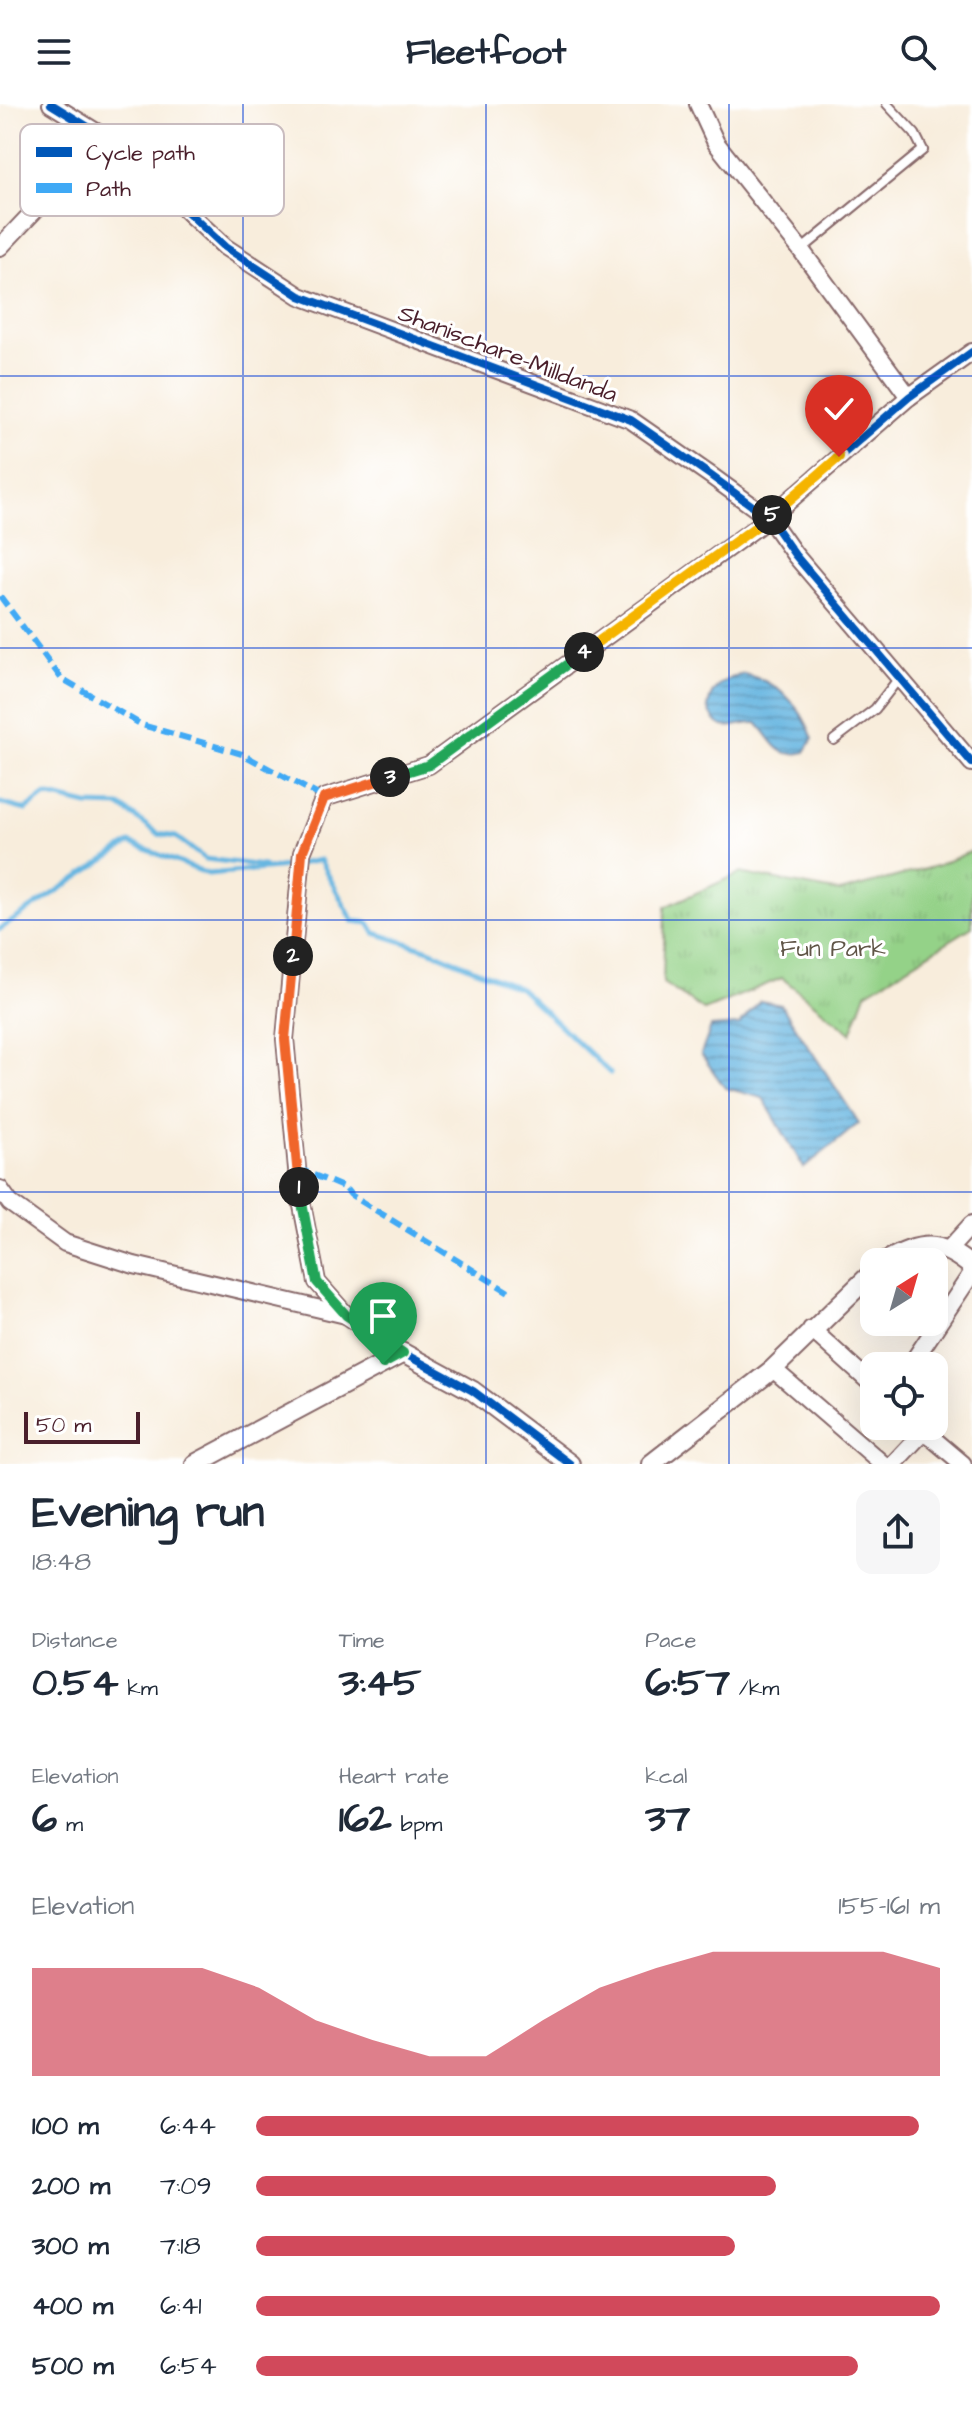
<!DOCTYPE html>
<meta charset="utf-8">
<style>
body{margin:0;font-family:"Architects Daughter",sans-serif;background:#f6f6f7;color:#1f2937;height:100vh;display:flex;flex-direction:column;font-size:30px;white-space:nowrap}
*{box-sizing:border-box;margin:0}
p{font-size:26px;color:#747a83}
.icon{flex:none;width:44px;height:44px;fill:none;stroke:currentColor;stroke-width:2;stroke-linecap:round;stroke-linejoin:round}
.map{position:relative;height:1360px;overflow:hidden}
.side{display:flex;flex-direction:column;background:#fff;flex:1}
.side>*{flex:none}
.needle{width:52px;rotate:37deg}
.fabs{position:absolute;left:860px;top:1144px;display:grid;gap:16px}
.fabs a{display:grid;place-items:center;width:88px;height:88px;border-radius:16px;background:#fff;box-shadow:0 8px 32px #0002;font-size:40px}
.scale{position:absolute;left:24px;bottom:20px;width:116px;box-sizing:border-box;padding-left:8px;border:4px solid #4a1f2b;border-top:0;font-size:22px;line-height:28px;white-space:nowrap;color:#4a1f2b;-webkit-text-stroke:6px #fff;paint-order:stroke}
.pin{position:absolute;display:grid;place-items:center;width:68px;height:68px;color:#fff;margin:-82px -34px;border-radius:50% 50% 50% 0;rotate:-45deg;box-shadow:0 0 8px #0007}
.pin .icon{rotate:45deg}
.km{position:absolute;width:40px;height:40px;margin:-20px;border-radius:50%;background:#222;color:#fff;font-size:22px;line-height:40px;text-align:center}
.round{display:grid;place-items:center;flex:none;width:84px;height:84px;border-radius:16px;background:#f6f6f7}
.summary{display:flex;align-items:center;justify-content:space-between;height:136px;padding:0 32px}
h1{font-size:44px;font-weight:700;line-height:60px}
.metrics{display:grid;grid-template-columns:repeat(3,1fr);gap:12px;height:136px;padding:8px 32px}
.metrics div{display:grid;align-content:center}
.metrics b{font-size:40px;font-weight:700}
.metrics small{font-size:22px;font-weight:400}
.metrics p{font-size:22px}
.chart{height:224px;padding:16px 32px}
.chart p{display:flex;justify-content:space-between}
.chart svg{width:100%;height:144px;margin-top:8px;fill:#d1495b;opacity:.7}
ul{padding:0 32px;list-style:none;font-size:26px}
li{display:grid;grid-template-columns:128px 96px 1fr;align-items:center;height:60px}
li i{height:20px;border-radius:10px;background:#d1495b}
header{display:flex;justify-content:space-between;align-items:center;height:104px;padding:0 32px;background:#fff;font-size:36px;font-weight:700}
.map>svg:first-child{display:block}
.park{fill:url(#park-tufts);stroke:#6f785a;stroke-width:2}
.water{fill:url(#water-rules);stroke:#586a86;stroke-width:2}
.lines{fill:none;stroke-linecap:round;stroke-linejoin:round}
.stream{stroke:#66b6e1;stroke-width:5}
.service-casing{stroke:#876769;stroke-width:12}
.minor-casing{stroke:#876769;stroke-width:20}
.tertiary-casing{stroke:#876769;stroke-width:22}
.service{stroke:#fff;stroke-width:8}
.minor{stroke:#fff;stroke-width:16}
.tertiary{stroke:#fff;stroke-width:18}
.quiet{stroke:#3fa9f5;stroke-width:6;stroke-dasharray:12 6;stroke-linecap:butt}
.cycleway-casing{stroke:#fff;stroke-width:13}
.cycleway{stroke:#0057b8;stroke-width:8}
.split-1-casing{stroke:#fff;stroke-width:16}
.split-2-casing{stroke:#fff;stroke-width:16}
.split-3-casing{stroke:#fff;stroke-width:16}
.split-4-casing{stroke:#fff;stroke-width:16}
.split-5-casing{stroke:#fff;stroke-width:16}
.split-6-casing{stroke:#fff;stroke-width:16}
.split-1{stroke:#22a559;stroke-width:10}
.split-2{stroke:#f0652b;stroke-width:10}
.split-3{stroke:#f0652b;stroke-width:10}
.split-4{stroke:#22a559;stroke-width:10}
.split-5{stroke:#f5b400;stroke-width:10}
.split-6{stroke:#f5b400;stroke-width:10}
.grid{fill:none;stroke:#1d4ed8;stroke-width:2;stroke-opacity:0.55}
.labels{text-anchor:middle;stroke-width:6;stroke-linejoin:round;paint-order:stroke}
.street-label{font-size:24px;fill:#4a1f2b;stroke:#fff}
.park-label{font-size:24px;fill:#605547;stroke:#fff}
.key{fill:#fff;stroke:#c9bcbf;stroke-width:2}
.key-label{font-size:22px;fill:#4a1f2b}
</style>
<header><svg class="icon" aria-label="menu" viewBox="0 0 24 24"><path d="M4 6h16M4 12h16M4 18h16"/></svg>Fleetfoot<svg class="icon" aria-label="search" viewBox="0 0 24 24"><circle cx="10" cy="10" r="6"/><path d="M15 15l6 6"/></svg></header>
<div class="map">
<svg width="972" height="1360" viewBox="0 0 972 1360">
<defs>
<pattern id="park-tufts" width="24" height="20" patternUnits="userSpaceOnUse" patternTransform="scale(2)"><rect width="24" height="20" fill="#94d288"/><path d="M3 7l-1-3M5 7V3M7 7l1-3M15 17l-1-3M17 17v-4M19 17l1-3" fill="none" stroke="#81b476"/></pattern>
<pattern id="water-rules" width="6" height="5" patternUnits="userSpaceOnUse" patternTransform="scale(2)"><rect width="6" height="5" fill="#66b6e1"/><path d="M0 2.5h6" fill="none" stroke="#5693b7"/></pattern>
</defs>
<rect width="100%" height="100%" fill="#fff"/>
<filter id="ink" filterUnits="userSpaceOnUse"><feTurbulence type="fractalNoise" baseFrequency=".0125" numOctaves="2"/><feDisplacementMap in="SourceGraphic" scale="16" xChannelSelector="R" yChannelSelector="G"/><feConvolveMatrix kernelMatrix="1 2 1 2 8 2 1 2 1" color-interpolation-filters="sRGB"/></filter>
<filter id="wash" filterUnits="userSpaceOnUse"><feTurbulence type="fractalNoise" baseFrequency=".006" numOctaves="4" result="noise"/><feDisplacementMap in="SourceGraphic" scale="32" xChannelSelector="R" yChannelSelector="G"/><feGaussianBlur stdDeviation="1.8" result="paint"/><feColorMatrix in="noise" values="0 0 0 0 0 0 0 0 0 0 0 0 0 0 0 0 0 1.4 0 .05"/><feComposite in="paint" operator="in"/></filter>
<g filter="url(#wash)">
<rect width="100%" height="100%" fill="#f8eddc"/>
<path class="park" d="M 972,747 L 972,823 L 866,889 L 851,929 L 782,874 L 704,906 L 663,879 L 665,803 L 740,769 L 840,788 L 936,762 Z"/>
<g class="water">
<path d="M 744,570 C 779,578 801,601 813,635 L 805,648 C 776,656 774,636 757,619 C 735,617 720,636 708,603 C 711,582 724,575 744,570 Z"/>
<path d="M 760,897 L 781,901 L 859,1019 L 804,1064 L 763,994 L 725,984 L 701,950 L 711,923 L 739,921 Z"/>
</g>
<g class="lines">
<g class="stream">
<path d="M 0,699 L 26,706 L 46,691 L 88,701 L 120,702 L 158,730 L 176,733 L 205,755 L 264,762"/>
<path d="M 0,825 L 130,739 L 208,770 L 277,764 L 320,756 L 353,817 L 369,819 L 375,829 L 429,846 L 521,885 L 610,969"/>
</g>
</g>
</g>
<g filter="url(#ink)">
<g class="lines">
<g class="service-casing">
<g id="service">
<path d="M 801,146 L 923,46 L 915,30 L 887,0"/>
<path d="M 834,636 L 875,605 L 899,574"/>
</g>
</g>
<g class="minor-casing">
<g id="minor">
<path d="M 51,0 L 114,39 L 225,143 L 300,192 L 631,316 L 710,371 L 769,414 L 795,451 L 972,659"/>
<path d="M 698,0 L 716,39 L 801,146 L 909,293"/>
<path d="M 0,143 L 104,33"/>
<path d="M 0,1085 L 10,1099 L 65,1139 L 134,1161 L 346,1211"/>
<path d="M 950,1144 L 972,1120"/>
<path d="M 811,1225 L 874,1282"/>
<path d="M 403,1249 L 346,1211 L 317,1178 L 299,1086 L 285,935 L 302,749 L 324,694 L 429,661 L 769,414 L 909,293 L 972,248"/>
<path d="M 910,1262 L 972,1169"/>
<path d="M 773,1265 L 883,1360"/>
<path d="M 918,1322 L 963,1360"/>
<path d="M 893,1360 L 924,1327"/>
</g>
</g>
<g class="tertiary-casing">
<g id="tertiary">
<path d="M 884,1158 C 921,1138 939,1135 972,1163"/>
<path d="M 195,1360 L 403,1249 L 473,1287 L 570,1360"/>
<path d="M 651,1360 L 773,1265 L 874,1167"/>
</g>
</g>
<use href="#service" class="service"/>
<use href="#minor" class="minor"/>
<use href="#tertiary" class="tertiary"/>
<g class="quiet">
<path d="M 0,492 L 61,574 L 142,621 L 242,650 L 324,694"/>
<path d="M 297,1064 L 345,1084 L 351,1091 L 512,1190"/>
</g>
<g class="cycleway-casing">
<g id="cycleway">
<path d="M 51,0 L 114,39 L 225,143 L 300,192 L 631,316 L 710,371 L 769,414 L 795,451 L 972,659"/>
<path d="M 570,1360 L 473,1287 L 403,1249 L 346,1211 L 317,1178 L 299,1086 L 285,935 L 302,749 L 324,694 L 429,661 L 769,414 L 909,293 L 972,248"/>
</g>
</g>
<use href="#cycleway" class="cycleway"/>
</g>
</g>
<g class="lines" filter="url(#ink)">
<g class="split-1-casing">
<path id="split-1" d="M 299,1083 L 317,1178 L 346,1211 L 403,1249 L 383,1260"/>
</g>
<g class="split-2-casing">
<path id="split-2" d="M 293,852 L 285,935 L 299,1083"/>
</g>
<g class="split-3-casing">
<path id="split-3" d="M 293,852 L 302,749 L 324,694 L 390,673"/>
</g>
<g class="split-4-casing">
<path id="split-4" d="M 390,673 L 429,661 L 584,548"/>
</g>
<g class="split-5-casing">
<path id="split-5" d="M 584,548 L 772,411"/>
</g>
<g class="split-6-casing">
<path id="split-6" d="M 772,411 L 839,353"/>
</g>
<use href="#split-1" class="split-1"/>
<use href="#split-2" class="split-2"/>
<use href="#split-3" class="split-3"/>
<use href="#split-4" class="split-4"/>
<use href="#split-5" class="split-5"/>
<use href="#split-6" class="split-6"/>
</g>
<path class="grid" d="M 243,0 L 243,1360M 486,0 L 486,1360M 729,0 L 729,1360M 0,272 L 972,272M 0,544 L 972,544M 0,816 L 972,816M 0,1088 L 972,1088"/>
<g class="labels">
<g class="street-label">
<text transform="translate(508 249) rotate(21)" y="8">Shanischare-Milldanda</text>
</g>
<g class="park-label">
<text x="833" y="852">Fun Park</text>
</g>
</g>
<rect x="20" y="20" width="264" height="92" rx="12" class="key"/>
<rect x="36" y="43" width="36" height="10" fill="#0057b8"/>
<rect x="36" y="79" width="36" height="10" fill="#3fa9f5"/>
<g class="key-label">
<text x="86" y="56">Cycle path</text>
<text x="86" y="92">Path</text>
</g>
</svg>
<div class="fabs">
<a><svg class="needle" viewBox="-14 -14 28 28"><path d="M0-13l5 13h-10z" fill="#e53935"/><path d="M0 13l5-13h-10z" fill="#747a83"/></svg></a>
<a><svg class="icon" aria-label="locate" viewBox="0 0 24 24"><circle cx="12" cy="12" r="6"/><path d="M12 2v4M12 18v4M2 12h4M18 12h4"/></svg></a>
</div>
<div class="scale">50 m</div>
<div class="pin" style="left:383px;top:1260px;background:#1e9e55"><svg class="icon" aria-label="arrive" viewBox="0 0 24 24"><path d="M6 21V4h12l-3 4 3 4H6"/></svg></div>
<div class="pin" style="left:839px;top:353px;background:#d93025"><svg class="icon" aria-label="check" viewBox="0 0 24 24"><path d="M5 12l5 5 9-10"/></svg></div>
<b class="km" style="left:299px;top:1083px">1</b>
<b class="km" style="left:293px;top:852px">2</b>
<b class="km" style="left:390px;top:673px">3</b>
<b class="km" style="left:584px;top:548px">4</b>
<b class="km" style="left:772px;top:411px">5</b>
</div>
<section class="side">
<div class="summary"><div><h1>Evening run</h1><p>18:48</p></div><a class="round"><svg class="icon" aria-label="share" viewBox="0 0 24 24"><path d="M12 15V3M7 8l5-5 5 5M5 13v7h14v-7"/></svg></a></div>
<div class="metrics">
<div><p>Distance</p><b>0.54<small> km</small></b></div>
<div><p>Time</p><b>3:45</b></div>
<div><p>Pace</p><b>6:57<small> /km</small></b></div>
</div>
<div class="metrics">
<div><p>Elevation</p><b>6<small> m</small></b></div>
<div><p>Heart rate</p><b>162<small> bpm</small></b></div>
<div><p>kcal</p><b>37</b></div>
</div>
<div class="chart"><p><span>Elevation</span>155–161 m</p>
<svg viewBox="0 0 160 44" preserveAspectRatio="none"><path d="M0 44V11L10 11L20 11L30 11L40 17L50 27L60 33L70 38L80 38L90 27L100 17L110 11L120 6L130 6L140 6L150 6L160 11V44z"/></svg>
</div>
<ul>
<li><b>100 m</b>6:44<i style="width:97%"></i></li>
<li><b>200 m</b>7:09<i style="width:76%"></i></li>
<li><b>300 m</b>7:18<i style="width:70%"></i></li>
<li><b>400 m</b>6:41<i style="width:100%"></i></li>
<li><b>500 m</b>6:54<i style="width:88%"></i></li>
</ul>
</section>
